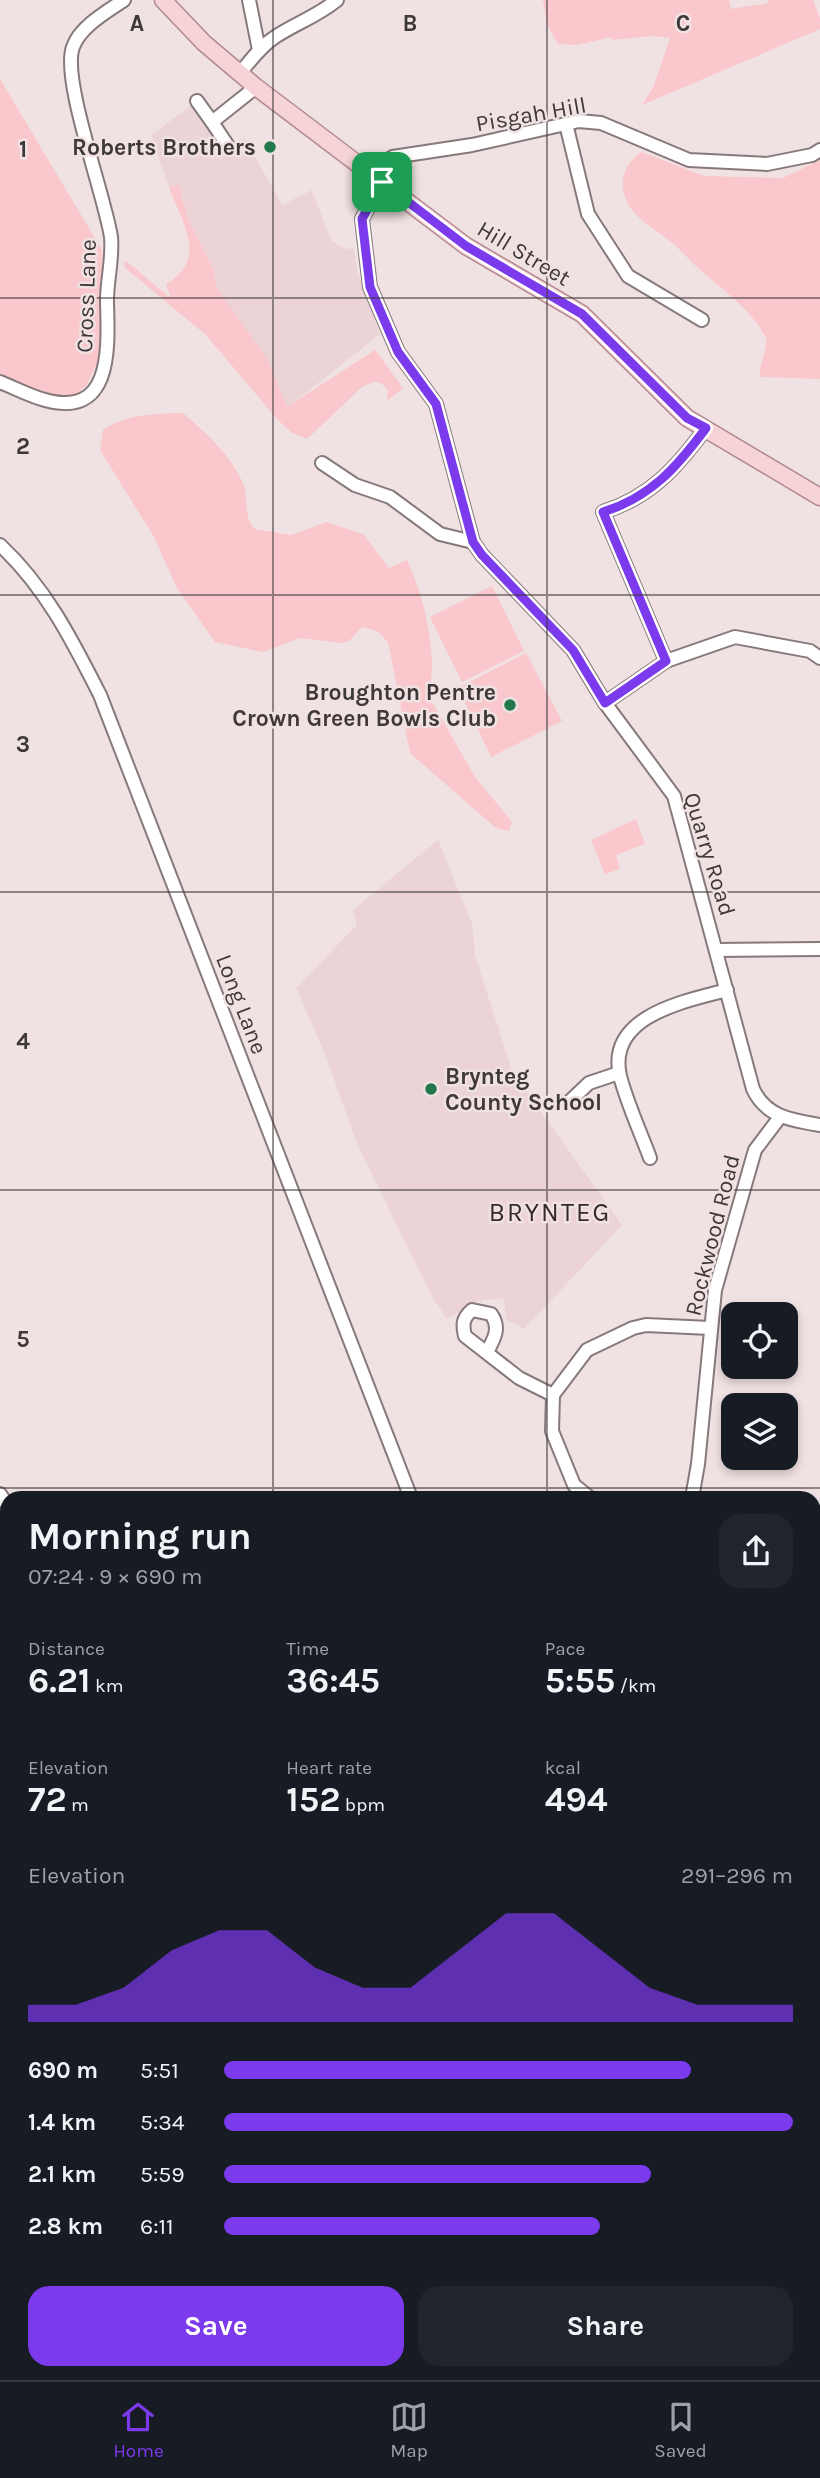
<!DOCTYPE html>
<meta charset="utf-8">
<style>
body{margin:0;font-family:Karla,sans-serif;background:#20242c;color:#f1f3f6;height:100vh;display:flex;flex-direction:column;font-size:26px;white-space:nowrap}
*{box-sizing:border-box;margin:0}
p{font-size:23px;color:#9ea1a6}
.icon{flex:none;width:38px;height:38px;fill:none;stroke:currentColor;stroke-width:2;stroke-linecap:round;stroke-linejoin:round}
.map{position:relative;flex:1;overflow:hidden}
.panel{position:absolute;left:0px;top:1491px;width:821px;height:889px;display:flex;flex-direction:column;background:#171b24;border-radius:21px 21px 0 0;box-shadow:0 4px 10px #0003}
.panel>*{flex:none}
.buttons{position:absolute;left:721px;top:1302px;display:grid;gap:14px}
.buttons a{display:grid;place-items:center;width:77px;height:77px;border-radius:14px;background:#171b24;box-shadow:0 4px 10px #0003;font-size:35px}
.pin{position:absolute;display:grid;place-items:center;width:60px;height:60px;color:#fff;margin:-30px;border-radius:14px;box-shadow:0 4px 10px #0006}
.round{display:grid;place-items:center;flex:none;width:74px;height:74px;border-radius:21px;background:#20242c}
.headline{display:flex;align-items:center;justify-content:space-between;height:119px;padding:0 28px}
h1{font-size:38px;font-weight:700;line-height:52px}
.stats{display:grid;grid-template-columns:repeat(3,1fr);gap:10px;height:119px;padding:7px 28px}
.stats div{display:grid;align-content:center}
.stats b{font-size:35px;font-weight:700}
.stats small{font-size:19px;font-weight:400}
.stats p{font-size:19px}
.chart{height:196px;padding:14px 28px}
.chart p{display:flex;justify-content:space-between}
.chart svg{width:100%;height:126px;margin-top:7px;fill:#7c3aed;opacity:.7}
.cta{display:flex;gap:14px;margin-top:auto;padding:14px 28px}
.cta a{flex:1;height:80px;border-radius:21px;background:#7c3aed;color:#fff;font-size:28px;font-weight:700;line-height:80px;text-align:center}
.cta a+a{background:#20242c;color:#f1f3f6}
ul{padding:0 28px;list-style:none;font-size:23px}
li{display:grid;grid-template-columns:112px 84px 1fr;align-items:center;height:52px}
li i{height:18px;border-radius:9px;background:#7c3aed}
.tabs{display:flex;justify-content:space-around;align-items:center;height:98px;border-top:2px solid #363941;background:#171b24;font-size:19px;color:#9ea1a6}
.tabs a{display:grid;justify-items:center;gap:4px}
.tabs .current{color:#7c3aed}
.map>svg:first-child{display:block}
.built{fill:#ebd3d6}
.green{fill:#f9c7cc}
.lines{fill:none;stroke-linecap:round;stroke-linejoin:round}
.minor-casing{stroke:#87797b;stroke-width:16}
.major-casing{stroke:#b1898e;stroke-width:19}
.minor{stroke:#fff;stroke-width:12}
.major{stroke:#f5d3d7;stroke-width:16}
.route-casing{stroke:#fff;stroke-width:14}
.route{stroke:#7c3aed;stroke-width:9}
.grid{fill:none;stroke:#3e3838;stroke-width:2;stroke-opacity:0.55}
.poi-dot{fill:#23784b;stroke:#f0e1e2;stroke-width:2.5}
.labels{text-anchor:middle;stroke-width:5;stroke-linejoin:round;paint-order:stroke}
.street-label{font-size:23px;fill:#3e3838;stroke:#f0e1e2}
.poi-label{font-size:23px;font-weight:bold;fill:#3e3838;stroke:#f0e1e2;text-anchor:end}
.quarter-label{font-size:26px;letter-spacing:2px;fill:#35292b;stroke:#f0e1e2}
.grid-label{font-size:23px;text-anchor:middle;font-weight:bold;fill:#3e3838;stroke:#f0e1e2;stroke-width:5;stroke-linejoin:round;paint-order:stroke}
</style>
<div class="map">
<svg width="820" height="2380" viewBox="0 0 820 2380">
<rect width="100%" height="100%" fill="#f0e1e2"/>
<g class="built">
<path d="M 195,103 L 227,153 L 244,137 L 282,205 L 312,190 L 331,240 L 344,249 L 354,248 L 357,271 L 380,334 L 287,408 L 216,287 L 189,222 L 178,184 L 169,187 L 151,135 Z"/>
<path d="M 438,840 L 472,924 L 475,955 L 512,1071 L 622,1225 L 524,1329 L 507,1320 L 503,1298 L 478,1301 L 447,1319 L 432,1296 L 358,1146 L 323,1049 L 296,988 L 357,925 L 353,910 Z"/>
</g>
<g class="green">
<path d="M 543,0 L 729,0 L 731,9 L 768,3 L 768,0 L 813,0 L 820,19 L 820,29 L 642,105 L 653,88 L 670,38 L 652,36 L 612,40 L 611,37 L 577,45 L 558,44 L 547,25 Z"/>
<path d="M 0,79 L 102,250 L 100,357 L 86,386 L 73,397 L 52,396 L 0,378 Z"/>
<path d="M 642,152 L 704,176 L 783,178 L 820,160 L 820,379 L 760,377 C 758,364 770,347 765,336 C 751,309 720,288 697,267 C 687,258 678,246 666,238 C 654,228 639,221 630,207 C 617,187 622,164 642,152 Z"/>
<path d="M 178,184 L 189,221 L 214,271 L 216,287 L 268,360 L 287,407 L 375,350 L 403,388 L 387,401 L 388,390 L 381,383 L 373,382 L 362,387 L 307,439 L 292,433 L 277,419 L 206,335 L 124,267 L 125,260 L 168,296 L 170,295 L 166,284 C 209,259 182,223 169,187 Z"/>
<path d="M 183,413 C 206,433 230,454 243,483 C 249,497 243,519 255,529 L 291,535 L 327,522 L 363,534 L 389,568 L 407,560 C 422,593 430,625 432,662 C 433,676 428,687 431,700 L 475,777 L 512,822 L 509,831 L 496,828 L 410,753 L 388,642 L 377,631 L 362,627 L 349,641 L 342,643 L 300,638 L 263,652 L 215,642 L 177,588 L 154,537 L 100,450 L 103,430 C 126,414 155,414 183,413 Z"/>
<path d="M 492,586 L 524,651 L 462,682 L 430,617 Z"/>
<path d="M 526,653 L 562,721 L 491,757 L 458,688 Z"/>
<path d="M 636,819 L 645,844 L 616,855 L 620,869 L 605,874 L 591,840 Z"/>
<path d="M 213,2373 L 342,2373 L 343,2380 L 214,2380 Z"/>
</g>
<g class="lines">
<g class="minor-casing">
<g id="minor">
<path d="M 249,0 L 259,50"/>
<path d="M 240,73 C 251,60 261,46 275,37 C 296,23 316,17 337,0"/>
<path d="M 197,101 L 212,122 L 256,87"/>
<path d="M 212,122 L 228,146"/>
<path d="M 566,124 L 588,214 L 628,276 L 702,320"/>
<path d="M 369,171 L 393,157 L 472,145 L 579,121 L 601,123 L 689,160 L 767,164 L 812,155 L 820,150"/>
<path d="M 382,182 L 362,219 L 370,287 L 398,352 L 436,404 L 473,542 L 482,555 L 573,650 L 605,703 L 674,796 L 753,1089 C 766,1117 791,1120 820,1125"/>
<path d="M 0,382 C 15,388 30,396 45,400 C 114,419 108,345 107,301 C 107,279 113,260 111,237 C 105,196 61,79 73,47 C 80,27 106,12 124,0"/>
<path d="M 322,463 L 355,485 L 390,497 L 440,534 L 473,542"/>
<path d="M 0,545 C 46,588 72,640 100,695 L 411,1498"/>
<path d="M 666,661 L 603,512 C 651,497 677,467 706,428"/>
<path d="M 605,703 L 666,661 L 735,637 L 810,651 L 820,658"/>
<path d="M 717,950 L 820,949"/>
<path d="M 569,1102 L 589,1083 L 619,1073"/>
<path d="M 650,1158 C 640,1131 627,1103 620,1076 C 606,1015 687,1001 727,990"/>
<path d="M 487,1352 C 494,1339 501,1328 491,1314 L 472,1310 C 463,1318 462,1324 465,1336 L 519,1378 L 553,1395"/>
<path d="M 0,1494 L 7,1505"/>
<path d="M 590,1498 L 574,1485 L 552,1431 L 553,1395 L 587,1350 L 633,1328 L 646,1325 L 710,1328"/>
<path d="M 692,1498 L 698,1464 L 715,1290 L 755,1150 L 780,1117"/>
<path d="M 814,1621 L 820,1614"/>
<path d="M 814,1776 L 820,1772"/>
<path d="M 814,2036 L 820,2049"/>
<path d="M 814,2167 L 820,2166"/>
<path d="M 0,2209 L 7,2222"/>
<path d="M 0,2313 L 7,2300"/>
<path d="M 0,2371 L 7,2380"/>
<path d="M 382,2373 L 383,2380"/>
</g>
</g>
<g class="major-casing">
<path id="major" d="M 163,0 L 204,43 L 256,87 L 466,246 L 582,314 L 687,418 L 820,497"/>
</g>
<use href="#minor" class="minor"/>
<use href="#major" class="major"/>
</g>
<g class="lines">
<g class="route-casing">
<path id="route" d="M 382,182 L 466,246 L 582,314 L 687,418 L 706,428 C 677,467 651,497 603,512 L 666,661 L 605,703 L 573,650 L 482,555 L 473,542 L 436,404 L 398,352 L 370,287 L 362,219 Z"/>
</g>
<use href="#route" class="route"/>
</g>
<path class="grid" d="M 273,0 L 273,1498M 547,0 L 547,1498M 0,298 L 820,298M 0,595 L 820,595M 0,892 L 820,892M 0,1190 L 820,1190M 0,1488 L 820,1488M 0,1785 L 7,1785M 814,1785 L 820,1785M 0,2082 L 7,2082M 814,2082 L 820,2082M 273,2373 L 273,2380M 547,2373 L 547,2380"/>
<g class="poi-dot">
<circle cx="270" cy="147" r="7"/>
<circle cx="510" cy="705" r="7"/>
<circle cx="431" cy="1089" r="7"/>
</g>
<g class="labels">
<g class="street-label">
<text transform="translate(531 114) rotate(-10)" y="8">Pisgah Hill</text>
<text transform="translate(524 253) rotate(31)" y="8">Hill Street</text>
<text transform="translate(86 296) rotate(-88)" y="8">Cross Lane</text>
<text transform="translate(710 854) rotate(73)" y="8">Quarry Road</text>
<text transform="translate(242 1004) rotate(69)" y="8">Long Lane</text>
<text transform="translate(712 1235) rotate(-76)" y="8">Rockwood Road</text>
</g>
<g class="poi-label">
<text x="256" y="155">Roberts Brothers</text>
<text x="496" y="700">Broughton Pentre<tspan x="496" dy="26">Crown Green Bowls Club</tspan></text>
<text x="445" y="1084" text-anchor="start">Brynteg<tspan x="445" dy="26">County School</tspan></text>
</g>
<g class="quarter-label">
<text x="550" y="1221">BRYNTEG</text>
</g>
</g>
<g class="grid-label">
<text x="137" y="31">A</text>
<text x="410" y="31">B</text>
<text x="683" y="31">C</text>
<text x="23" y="157">1</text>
<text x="23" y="454">2</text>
<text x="23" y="752">3</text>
<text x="23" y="1049">4</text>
<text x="23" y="1347">5</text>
</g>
</svg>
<div class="buttons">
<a><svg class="icon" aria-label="locate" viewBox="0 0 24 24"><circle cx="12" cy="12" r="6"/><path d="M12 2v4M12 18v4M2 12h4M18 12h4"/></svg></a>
<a><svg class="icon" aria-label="layers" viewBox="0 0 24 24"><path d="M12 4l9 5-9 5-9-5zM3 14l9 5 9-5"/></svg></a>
</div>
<div class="pin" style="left:382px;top:182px;background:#1e9e55"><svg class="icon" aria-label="arrive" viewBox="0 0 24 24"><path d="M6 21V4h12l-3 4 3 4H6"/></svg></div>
<section class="panel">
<div class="headline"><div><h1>Morning run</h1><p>07:24 · 9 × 690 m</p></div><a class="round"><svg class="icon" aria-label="share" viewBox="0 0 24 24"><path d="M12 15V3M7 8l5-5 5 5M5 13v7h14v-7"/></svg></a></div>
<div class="stats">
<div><p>Distance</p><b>6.21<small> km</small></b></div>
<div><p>Time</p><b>36:45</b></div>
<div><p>Pace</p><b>5:55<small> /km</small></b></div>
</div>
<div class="stats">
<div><p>Elevation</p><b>72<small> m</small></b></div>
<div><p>Heart rate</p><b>152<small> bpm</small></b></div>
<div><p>kcal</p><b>494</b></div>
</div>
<div class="chart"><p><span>Elevation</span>291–296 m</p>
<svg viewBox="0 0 160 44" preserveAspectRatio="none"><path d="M0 44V38L10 38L20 32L30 19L40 12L50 12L60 25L70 32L80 32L90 19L100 6L110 6L120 19L130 32L140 38L150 38L160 38V44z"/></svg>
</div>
<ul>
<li><b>690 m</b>5:51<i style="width:82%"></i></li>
<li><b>1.4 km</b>5:34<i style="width:100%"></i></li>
<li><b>2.1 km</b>5:59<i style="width:75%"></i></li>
<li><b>2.8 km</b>6:11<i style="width:66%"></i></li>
</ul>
<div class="cta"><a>Save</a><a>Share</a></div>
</section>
</div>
<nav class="tabs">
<a class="current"><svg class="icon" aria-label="home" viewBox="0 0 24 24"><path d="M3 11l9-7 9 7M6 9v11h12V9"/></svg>Home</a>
<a><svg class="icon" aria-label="map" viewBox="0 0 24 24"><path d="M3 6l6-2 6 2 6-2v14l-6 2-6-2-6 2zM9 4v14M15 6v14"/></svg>Map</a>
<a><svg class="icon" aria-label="saved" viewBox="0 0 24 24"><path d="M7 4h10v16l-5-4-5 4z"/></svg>Saved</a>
</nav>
